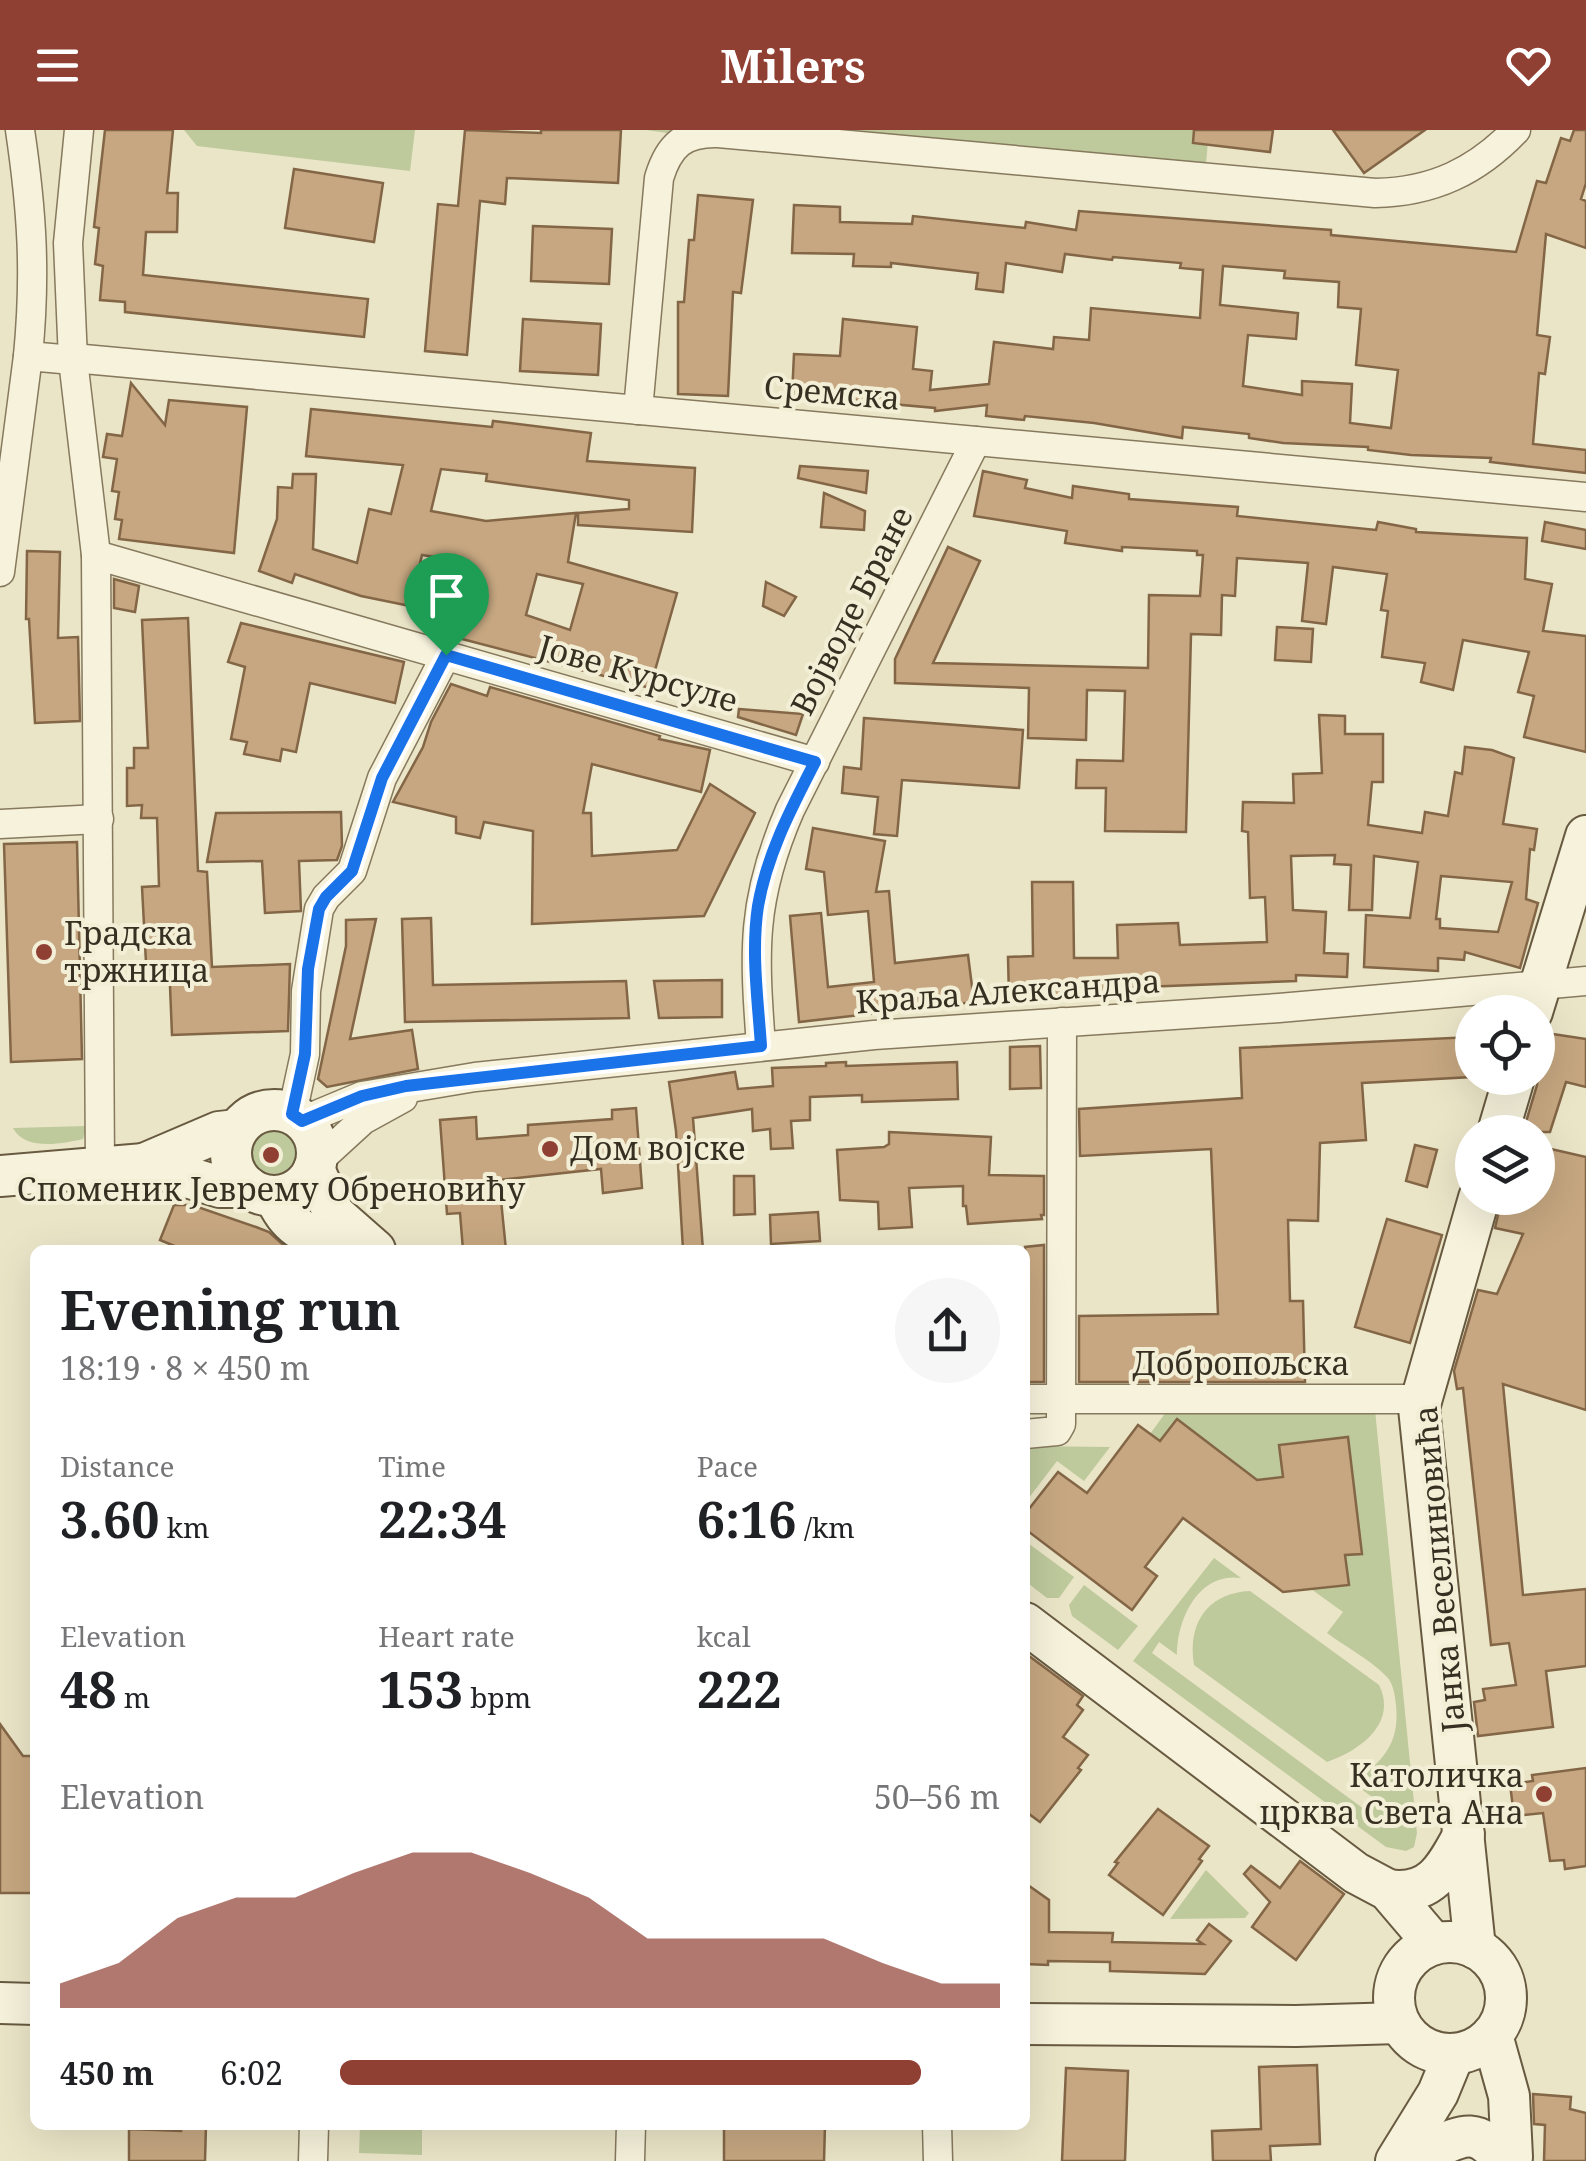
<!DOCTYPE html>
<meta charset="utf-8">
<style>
body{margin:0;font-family:"Noto Serif",serif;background:#f6f6f6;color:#202124;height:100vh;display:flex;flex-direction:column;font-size:38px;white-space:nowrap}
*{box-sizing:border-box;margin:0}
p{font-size:32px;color:#757577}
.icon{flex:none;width:55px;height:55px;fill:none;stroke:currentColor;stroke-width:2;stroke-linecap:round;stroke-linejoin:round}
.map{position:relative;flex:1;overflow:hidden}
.sheet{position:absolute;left:30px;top:1115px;width:1000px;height:885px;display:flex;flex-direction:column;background:#fff;border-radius:15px;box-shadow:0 10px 40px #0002}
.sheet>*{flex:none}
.controls{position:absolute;left:1455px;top:865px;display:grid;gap:20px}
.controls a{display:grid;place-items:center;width:100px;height:100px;border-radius:50%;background:#fff;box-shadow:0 10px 40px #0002;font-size:50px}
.pin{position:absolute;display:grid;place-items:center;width:85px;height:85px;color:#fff;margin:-102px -42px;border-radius:50% 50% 50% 0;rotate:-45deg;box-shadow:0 0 10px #0007}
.pin .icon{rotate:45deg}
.round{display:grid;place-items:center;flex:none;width:105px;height:105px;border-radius:52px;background:#f6f6f6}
.headline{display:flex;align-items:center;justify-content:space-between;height:170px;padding:0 30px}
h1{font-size:55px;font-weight:700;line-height:75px}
.figures{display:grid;grid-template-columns:repeat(3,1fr);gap:15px;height:170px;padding:10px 30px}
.figures div{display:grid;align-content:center}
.figures b{font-size:50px;font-weight:700}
.figures small{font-size:28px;font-weight:400}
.figures p{font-size:28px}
.chart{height:280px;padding:20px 30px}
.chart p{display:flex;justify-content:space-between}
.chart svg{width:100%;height:180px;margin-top:10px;fill:#903f33;opacity:.7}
ul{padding:0 30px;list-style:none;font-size:32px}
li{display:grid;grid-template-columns:160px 120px 1fr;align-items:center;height:75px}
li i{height:25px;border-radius:12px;background:#903f33}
header{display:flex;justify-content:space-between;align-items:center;height:130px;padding:0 30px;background:#903f33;color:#fff;font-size:45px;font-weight:700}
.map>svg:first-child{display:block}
.green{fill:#bec99c}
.building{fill:#c6a781;stroke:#836646;stroke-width:2.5;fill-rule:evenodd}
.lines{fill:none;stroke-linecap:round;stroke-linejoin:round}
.street-casing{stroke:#86795e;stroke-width:31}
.secondary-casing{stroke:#685a41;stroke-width:44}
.street{stroke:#f6f2db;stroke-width:28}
.secondary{stroke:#f6f2db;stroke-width:40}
.route-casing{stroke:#fff;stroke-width:20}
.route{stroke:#1a73e8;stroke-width:12}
.poi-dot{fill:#903f33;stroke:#f3efd7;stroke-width:4}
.labels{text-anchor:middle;stroke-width:8;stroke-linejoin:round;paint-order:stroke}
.street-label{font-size:32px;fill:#372f21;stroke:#f3efd7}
.poi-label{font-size:32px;fill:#372f21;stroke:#f3efd7;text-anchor:start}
</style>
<header><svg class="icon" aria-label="menu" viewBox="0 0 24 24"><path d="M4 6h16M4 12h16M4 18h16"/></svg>Milers<svg class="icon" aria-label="heart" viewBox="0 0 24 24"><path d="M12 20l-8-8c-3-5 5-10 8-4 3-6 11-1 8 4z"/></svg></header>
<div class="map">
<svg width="1586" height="2031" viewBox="0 0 1586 2031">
<rect width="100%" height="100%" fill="#ebe5c8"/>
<g class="green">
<path d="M 184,0 L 415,0 L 410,41 L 197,16 Z"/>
<path d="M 646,0 L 1209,0 L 1205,45 L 731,12 Z"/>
<path d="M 87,996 L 83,1009 C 61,1014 25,1021 13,998 Z"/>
<circle cx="275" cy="1022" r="23"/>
<path d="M 1375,1280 L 1417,1703 L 1414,1717 L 1406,1721 L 1386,1717 L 1133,1531 L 1214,1428 L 1241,1448 C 1198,1442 1177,1490 1177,1525 L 1159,1512 L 1152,1523 L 1368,1682 L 1376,1670 L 1352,1652 C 1383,1633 1400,1613 1396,1575 C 1395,1565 1393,1552 1386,1546 C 1369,1529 1346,1517 1327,1503 L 1343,1482 L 1311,1459 L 1349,1455 L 1345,1425 L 1362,1423 L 1348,1308 L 1280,1315 L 1283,1347 L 1257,1350 L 1177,1289 L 1160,1311 L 1150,1304 L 1166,1282 Z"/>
<path d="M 1025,1316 L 1110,1317 L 1084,1351 L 1057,1331 L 1025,1373 Z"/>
<path d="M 1025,1411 L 1074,1447 L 1059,1468 L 1047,1468 L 1025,1451 Z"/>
<path d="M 1084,1455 L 1138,1496 L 1118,1520 L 1072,1486 L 1069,1475 Z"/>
<path d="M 1250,1461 L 1379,1555 C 1398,1594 1359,1621 1327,1632 L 1194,1535 C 1187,1494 1207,1463 1250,1461 Z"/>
<path d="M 1206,1740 L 1249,1783 L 1245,1788 L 1170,1789 Z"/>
<path d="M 360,1995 L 422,1995 L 422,2025 L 359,2023 Z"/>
</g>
<g class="building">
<path d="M 105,0 L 173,0 L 167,63 L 178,63 L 177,102 L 146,102 L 143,145 L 368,169 L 364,207 L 125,182 L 125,172 L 100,170 L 103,136 L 95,134 L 99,98 L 94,97 Z"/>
<path d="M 465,0 L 541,3 L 541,0 L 621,0 L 618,53 L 507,48 L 505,74 L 480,71 L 467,225 L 425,221 L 438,74 L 458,76 Z"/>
<path d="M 1194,0 L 1273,0 L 1270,22 L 1193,13 Z"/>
<path d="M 1333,0 L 1425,0 L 1364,43 Z"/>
<path d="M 1574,0 L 1586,0 L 1586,53 L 1581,69 L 1586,71 L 1586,118 L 1546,104 L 1537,205 L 1550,207 L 1545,244 L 1539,243 L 1533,314 L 1586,320 L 1586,343 L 1490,332 L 1491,328 L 1411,325 L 1368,320 L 1368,317 L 1283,313 L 1249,308 L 1249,304 L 1183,297 L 1182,308 L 1094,293 L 1025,286 L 1024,290 L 986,286 L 987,275 L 935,281 L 935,278 L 792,265 L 794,224 L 840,226 L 843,189 L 917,197 L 913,239 L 932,241 L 930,260 L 989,254 L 994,212 L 1053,219 L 1054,207 L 1089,210 L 1091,178 L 1200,188 L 1203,140 L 1180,138 L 1181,133 L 1113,127 L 1112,130 L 1065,124 L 1062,142 L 1006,133 L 1003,162 L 976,159 L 978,143 L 891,133 L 891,137 L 853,136 L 854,124 L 792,123 L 794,75 L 840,77 L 840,92 L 912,94 L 913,86 L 1025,98 L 1026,92 L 1076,100 L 1079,81 L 1331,100 L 1331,105 L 1516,122 L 1537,51 L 1546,53 L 1561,8 L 1570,11 ZM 1223,136 L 1285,141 L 1284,148 L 1339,152 L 1338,177 L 1361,179 L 1356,235 L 1398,240 L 1391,298 L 1350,293 L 1352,254 L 1302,251 L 1302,265 L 1243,256 L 1248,205 L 1296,209 L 1298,183 L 1220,175 Z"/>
<path d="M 294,39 L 383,53 L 374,112 L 285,98 Z"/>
<path d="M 698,65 L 753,70 L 741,163 L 733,162 L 728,266 L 678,264 L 678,172 L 684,172 L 689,110 L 694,110 Z"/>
<path d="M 533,96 L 612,99 L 609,154 L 531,151 Z"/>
<path d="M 523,189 L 601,194 L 598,245 L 520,241 Z"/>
<path d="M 131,253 L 165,295 L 169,270 L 247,277 L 234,423 L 119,409 L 122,390 L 115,389 L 119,362 L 112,361 L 117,329 L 103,327 L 107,304 L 122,306 Z"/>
<path d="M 311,279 L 492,297 L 493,291 L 591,303 L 587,331 L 695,338 L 692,402 L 578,395 L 578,383 L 629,379 L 629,370 L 486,351 L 487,344 L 441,339 L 431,381 L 486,391 L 576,383 L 568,432 L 677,463 L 650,558 L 443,504 L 460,431 L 422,425 L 410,476 L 361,466 L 295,444 L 292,453 L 259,441 L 277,389 L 278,357 L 292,358 L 293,344 L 316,344 L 313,419 L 357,433 L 369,379 L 391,384 L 403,335 L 306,326 ZM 537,444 L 583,454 L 570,500 L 526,485 Z"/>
<path d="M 800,336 L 868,341 L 866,363 L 798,348 Z"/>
<path d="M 983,341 L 1027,350 L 1025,358 L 1072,368 L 1073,356 L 1129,364 L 1129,369 L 1238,377 L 1237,386 L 1376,400 L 1378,392 L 1416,399 L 1416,402 L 1527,408 L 1525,449 L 1552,454 L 1543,501 L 1586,506 L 1586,622 L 1524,607 L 1534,566 L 1518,562 L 1529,522 L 1463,510 L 1453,560 L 1421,552 L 1425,533 L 1382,527 L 1388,481 L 1381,480 L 1387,444 L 1333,437 L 1326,494 L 1302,491 L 1308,433 L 1237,428 L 1235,466 L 1222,465 L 1221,505 L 1191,504 L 1186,702 L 1105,701 L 1106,658 L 1076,658 L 1077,630 L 1123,631 L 1125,561 L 1087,560 L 1086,610 L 1028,608 L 1029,558 L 895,553 L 895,529 L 948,417 L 980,431 L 933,533 L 1148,538 L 1149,465 L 1200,466 L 1203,425 L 1197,425 L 1197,421 L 1122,417 L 1122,421 L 1065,413 L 1067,401 L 974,386 Z"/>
<path d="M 824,363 L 865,381 L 864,400 L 821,397 Z"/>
<path d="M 1545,392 L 1586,400 L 1586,419 L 1542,411 Z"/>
<path d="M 27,421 L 60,422 L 58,508 L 78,507 L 80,591 L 35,593 L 29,489 L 26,489 Z"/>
<path d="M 114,449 L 139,456 L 135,482 L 114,478 Z"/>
<path d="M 766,452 L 796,467 L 784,486 L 763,476 Z"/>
<path d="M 188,488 L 198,741 L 207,742 L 212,837 L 290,834 L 288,901 L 172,905 L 169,832 L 146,833 L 142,757 L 159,756 L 157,688 L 141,688 L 142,675 L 127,676 L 127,638 L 134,638 L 134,618 L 148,618 L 142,490 Z"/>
<path d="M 241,493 L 404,532 L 395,573 L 310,553 L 296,622 L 282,619 L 280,631 L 244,624 L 247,612 L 231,609 L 245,537 L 228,532 Z"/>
<path d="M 1277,497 L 1313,499 L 1311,532 L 1275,530 Z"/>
<path d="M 451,554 L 487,566 L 490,557 L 660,606 L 659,609 L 710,620 L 701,662 L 592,634 L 583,683 L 591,683 L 592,726 L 677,720 L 710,654 L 755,683 L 704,786 L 532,794 L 533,701 L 484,692 L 480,708 L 456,703 L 456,687 L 393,672 L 423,617 L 431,592 Z"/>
<path d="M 739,579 L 803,584 L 796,605 L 738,587 Z"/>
<path d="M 1319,585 L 1345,586 L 1345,604 L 1383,604 L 1383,652 L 1372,652 L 1368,695 L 1422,703 L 1425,682 L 1448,686 L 1455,642 L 1462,644 L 1465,617 L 1492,620 L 1514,628 L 1503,694 L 1537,699 L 1534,720 L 1530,719 L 1526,769 L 1538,773 L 1520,838 L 1465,822 L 1464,830 L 1438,828 L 1438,841 L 1364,837 L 1366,785 L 1410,788 L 1418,732 L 1374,726 L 1372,780 L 1349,780 L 1351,735 L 1334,734 L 1335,725 L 1291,726 L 1293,780 L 1326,782 L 1324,823 L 1348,824 L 1347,847 L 1296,845 L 1296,851 L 1117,858 L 1117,867 L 1009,868 L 1008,827 L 1033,826 L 1032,752 L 1073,752 L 1074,828 L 1118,828 L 1117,795 L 1178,793 L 1180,815 L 1267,812 L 1265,767 L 1250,768 L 1248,702 L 1242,701 L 1243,672 L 1294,673 L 1293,644 L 1322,643 ZM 1441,746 L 1512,752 L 1498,802 L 1440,798 L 1440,789 L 1436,789 Z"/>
<path d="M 864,588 L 1023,600 L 1019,658 L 902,650 L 897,706 L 874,704 L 878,667 L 842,663 L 844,637 L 861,639 Z"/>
<path d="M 341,682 L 342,716 L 337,730 L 299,731 L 301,781 L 265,783 L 262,731 L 207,732 L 216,683 Z"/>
<path d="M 813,698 L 885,711 L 876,762 L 889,761 L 895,833 L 968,825 L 974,872 L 799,892 L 790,786 L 821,783 L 828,857 L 874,852 L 868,781 L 828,785 L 824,742 L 806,739 Z"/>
<path d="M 77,712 L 82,929 L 11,932 L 4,714 Z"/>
<path d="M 431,788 L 433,855 L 626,851 L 629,888 L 405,892 L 402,789 Z"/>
<path d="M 376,789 L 350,909 L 412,900 L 418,939 L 327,957 L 318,949 L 346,816 L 346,790 Z"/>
<path d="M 722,850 L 722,887 L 659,888 L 654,851 Z"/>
<path d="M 1546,903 L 1586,909 L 1586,957 L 1566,952 L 1550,1002 L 1523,1002 L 1537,955 L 1538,932 Z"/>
<path d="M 1472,907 L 1472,947 L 1362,953 L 1366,1010 L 1320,1013 L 1318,1091 L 1288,1090 L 1290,1171 L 1303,1171 L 1305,1252 L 1079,1252 L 1079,1186 L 1218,1184 L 1211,1019 L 1080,1026 L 1079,979 L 1242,968 L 1240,918 Z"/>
<path d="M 1040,916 L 1041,958 L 1010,959 L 1010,917 Z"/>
<path d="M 846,932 L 846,936 L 957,932 L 958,969 L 862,972 L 862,965 L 810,967 L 810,990 L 791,991 L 793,1018 L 771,1019 L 770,999 L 753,1001 L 752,979 L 693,988 L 703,1120 L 683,1120 L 676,1001 L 669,952 L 735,942 L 738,959 L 773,956 L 772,938 L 826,936 L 826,933 Z"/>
<path d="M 636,978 L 642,1058 L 603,1063 L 601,1039 L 499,1050 L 506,1120 L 463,1120 L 460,1083 L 447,1084 L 440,990 L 476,987 L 477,1009 L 528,1005 L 528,995 L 612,989 L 612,980 Z"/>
<path d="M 889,1002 L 991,1007 L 989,1045 L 1044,1046 L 1044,1085 L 1041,1085 L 1042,1089 L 968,1094 L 966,1076 L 963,1076 L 963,1056 L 909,1058 L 912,1097 L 879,1099 L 878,1072 L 840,1070 L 837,1020 L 884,1017 L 889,1014 Z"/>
<path d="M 1415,1015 L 1437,1020 L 1427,1057 L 1406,1051 Z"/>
<path d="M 1538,1016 L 1586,1027 L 1586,1280 L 1503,1254 L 1523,1465 L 1586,1459 L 1586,1536 L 1546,1541 L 1553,1597 L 1478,1606 L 1474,1572 L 1485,1570 L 1483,1559 L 1516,1555 L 1509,1513 L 1491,1515 L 1463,1258 L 1457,1259 L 1454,1241 L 1478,1160 L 1497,1164 L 1523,1104 L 1495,1098 L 1502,1068 L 1538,1068 Z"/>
<path d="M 734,1046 L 754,1046 L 755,1084 L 734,1085 Z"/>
<path d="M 174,1075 L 192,1075 L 256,1097 L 269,1102 L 289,1120 L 184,1120 L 160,1110 Z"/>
<path d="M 818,1082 L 820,1111 L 771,1114 L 770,1085 Z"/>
<path d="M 1387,1089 L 1442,1105 L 1410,1213 L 1355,1197 Z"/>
<path d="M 1044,1115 L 1044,1252 L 1025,1252 L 1025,1117 Z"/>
<path d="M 1177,1289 L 1257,1350 L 1283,1347 L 1279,1315 L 1348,1307 L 1362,1424 L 1345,1425 L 1349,1455 L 1283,1462 L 1183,1388 L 1145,1437 L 1157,1446 L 1132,1480 L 1025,1399 L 1025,1384 L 1058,1342 L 1087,1363 L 1138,1295 L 1160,1311 Z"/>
<path d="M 1025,1523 L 1083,1566 L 1077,1575 L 1083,1580 L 1063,1607 L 1088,1625 L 1078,1638 L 1081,1640 L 1040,1692 L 1025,1681 Z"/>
<path d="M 0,1594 L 23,1626 L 35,1626 L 35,1763 L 0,1763 Z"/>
<path d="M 1586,1638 L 1586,1736 L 1565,1739 L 1564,1730 L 1550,1731 L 1543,1683 L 1514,1686 L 1510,1654 L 1533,1651 L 1532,1645 Z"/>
<path d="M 1158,1679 L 1209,1716 L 1199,1729 L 1202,1731 L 1163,1785 L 1109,1745 L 1118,1733 L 1115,1732 Z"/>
<path d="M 1300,1731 L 1344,1764 L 1296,1830 L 1252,1797 L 1270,1772 L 1244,1744 L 1251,1736 L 1280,1758 Z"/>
<path d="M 1025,1753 L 1049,1770 L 1049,1802 L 1113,1803 L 1112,1812 L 1203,1814 L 1197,1810 L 1209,1794 L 1231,1811 L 1205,1844 L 1110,1841 L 1110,1832 L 1048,1831 L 1048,1835 L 1025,1834 Z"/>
<path d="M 1317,1935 L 1320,2014 L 1270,2016 L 1271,2031 L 1213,2031 L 1212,2001 L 1261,1999 L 1259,1937 Z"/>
<path d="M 1066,1938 L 1128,1941 L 1125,2031 L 1062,2031 Z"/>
<path d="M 1533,1964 L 1571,1967 L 1570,1979 L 1586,1983 L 1586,2031 L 1544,2031 L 1545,1995 L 1534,1994 Z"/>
<path d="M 181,1995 L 206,1995 L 205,2031 L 129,2031 L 129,1999 L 181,2001 Z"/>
<path d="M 724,1995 L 825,1995 L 824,2031 L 724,2031 Z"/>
</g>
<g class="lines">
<g class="street-casing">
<g id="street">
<path d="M 20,0 C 32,81 36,144 28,226"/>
<path d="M 79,0 L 68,113 L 73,230 L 96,425 L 100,1037"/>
<path d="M 73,228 L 1586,367"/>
<path d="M 638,280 L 659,48 C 669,15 684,2 718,3 L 1375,63 C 1433,62 1477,41 1516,0"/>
<path d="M 96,425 L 815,632"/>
<path d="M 0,442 L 28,226 L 73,230"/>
<path d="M 0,694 L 99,689"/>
<path d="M 761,916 C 754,821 751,770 790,680 L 976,311"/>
<path d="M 292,984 L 305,924 L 306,861 L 319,779 L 326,767 L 352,741 L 382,648 L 446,525"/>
<path d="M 302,991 L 362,966 L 475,947 L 874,905 L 1279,878 L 1586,851"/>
<path d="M 316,1033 L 363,990 L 403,968"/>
<path d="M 1025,1269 L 1422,1269"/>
<path d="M 1025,1304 L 1057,1301 L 1061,1294 L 1062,892"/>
<path d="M 937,1995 L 938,2031"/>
<path d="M 313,2031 L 314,1995"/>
<path d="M 630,2031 L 631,1995"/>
</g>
</g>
<g class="secondary-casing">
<g id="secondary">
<path d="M 1532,882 L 1586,706"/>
<circle cx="274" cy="1023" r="43"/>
<path d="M 1498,1002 L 1514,948"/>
<path d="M 144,1034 L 219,1002 L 237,1000"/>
<path d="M 314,1039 L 334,1084 L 375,1120"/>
<path d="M 0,1046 L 144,1034 L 220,1057 L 248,1057"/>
<path d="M 275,1066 C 289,1102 313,1106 347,1120"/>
<path d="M 1025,1493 L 1356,1743 L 1388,1760 L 1434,1814"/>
<path d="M 1388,1760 C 1432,1767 1446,1737 1464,1704"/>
<circle cx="1450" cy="1868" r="56"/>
<path d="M 1475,1818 L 1419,1278 L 1479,1068"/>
<path d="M 0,1873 L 35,1874"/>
<path d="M 1025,1894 L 1296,1896 L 1399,1893"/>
<path d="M 1492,1905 L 1509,1966 L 1512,2027"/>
<path d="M 1399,2028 C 1440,2031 1467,1976 1502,2031"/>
<path d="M 1396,2031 L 1438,1963 L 1454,1924"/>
</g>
</g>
<use href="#street" class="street"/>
<use href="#secondary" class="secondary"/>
</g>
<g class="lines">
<g class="route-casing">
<path id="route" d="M 446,525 L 815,632 C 791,679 767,724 758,776 C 751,822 758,871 761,916 L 406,956 L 362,966 L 302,991 L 292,984 L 305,924 L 308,839 L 319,779 L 326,767 L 352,741 L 382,648 Z"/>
</g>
<use href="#route" class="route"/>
</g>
<g class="poi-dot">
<circle cx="44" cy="822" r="10"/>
<circle cx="550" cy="1019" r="10"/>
<circle cx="271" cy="1025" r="10"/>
<circle cx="1544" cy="1664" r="10"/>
</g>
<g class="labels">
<g class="street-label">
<text transform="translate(832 263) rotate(5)" y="11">Сремска</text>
<text transform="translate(852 481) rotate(-63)" y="11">Војводе Бране</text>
<text transform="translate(638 544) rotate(16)" y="11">Јове Курсуле</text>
<text transform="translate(1008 862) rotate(-4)" y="11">Краља Александра</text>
<text x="1241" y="1245">Добропољска</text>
<text transform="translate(1440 1439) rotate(-95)" y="11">Јанка Веселиновића</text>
</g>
<g class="poi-label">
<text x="64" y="815">Градска<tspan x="64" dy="37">тржница</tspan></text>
<text x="570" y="1030">Дом војске</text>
<text x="271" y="1071" text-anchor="middle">Споменик Јеврему Обреновићу</text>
<text x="1524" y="1657" text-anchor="end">Католичка<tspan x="1524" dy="37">црква Света Ана</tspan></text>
</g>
</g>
</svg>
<div class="controls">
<a><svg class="icon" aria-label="locate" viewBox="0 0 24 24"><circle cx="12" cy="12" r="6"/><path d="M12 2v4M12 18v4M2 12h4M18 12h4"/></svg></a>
<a><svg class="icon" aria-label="layers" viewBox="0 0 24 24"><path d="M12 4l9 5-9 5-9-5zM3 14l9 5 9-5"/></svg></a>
</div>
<div class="pin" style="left:446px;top:525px;background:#1e9e55"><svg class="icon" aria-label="arrive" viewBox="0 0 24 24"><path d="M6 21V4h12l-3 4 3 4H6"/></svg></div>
<section class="sheet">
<div class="headline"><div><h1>Evening run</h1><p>18:19 · 8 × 450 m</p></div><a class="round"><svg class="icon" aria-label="share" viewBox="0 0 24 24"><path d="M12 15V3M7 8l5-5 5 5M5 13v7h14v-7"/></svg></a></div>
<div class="figures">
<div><p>Distance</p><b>3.60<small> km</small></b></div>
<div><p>Time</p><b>22:34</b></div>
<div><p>Pace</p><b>6:16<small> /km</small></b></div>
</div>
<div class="figures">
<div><p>Elevation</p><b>48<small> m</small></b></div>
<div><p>Heart rate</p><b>153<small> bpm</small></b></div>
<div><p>kcal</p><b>222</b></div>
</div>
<div class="chart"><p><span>Elevation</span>50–56 m</p>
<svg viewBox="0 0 160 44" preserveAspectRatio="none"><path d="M0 44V38L10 33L20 22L30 17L40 17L50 11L60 6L70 6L80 11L90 17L100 27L110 27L120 27L130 27L140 33L150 38L160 38V44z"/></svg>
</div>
<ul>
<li><b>450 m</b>6:02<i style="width:88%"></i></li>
</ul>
</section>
</div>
